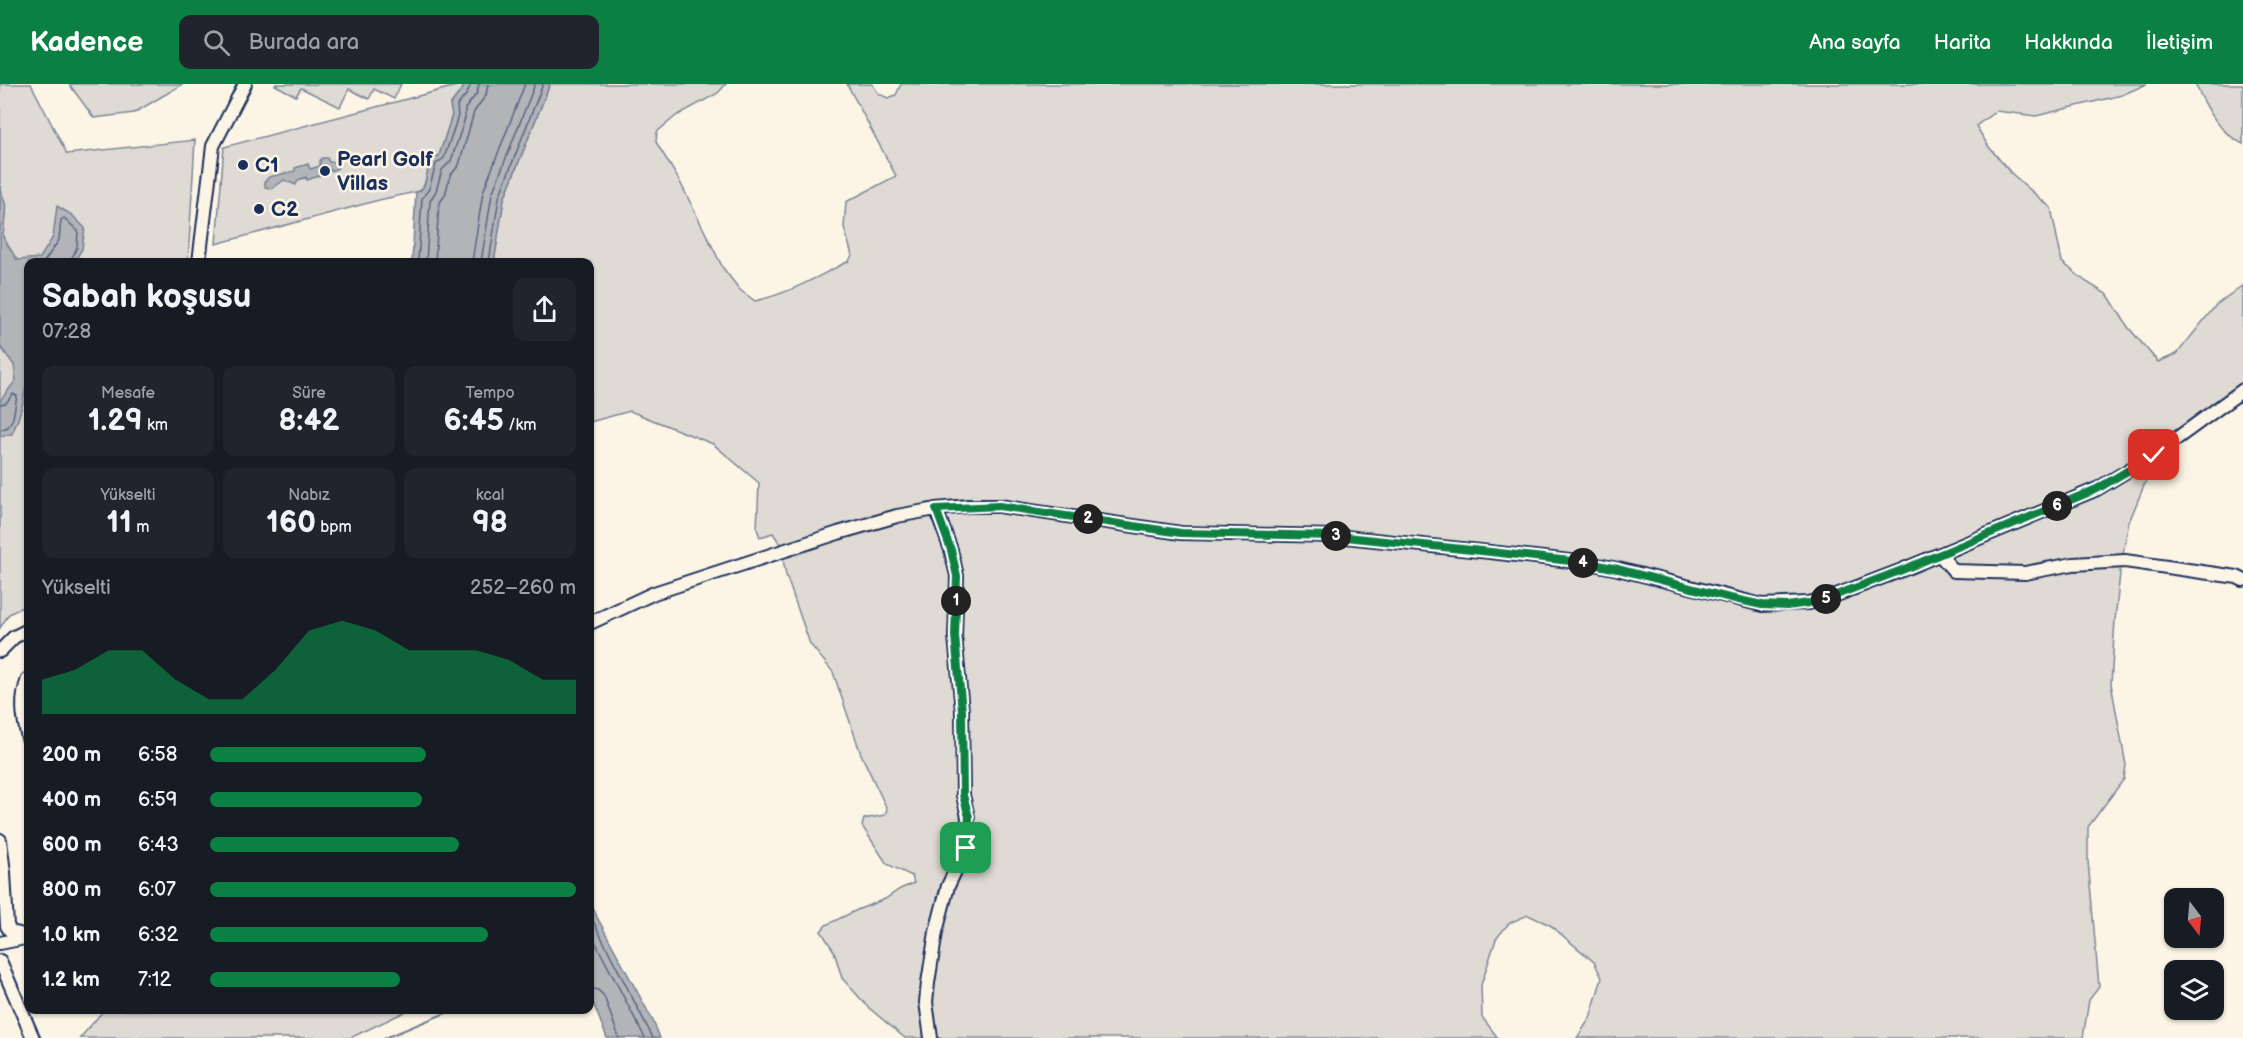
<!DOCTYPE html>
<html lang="tr">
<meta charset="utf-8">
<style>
body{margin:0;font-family:"Balsamiq Sans",sans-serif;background:#20242c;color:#f1f3f6;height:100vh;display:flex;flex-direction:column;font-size:22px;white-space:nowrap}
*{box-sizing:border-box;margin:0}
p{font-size:20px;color:#9ea1a6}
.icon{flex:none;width:33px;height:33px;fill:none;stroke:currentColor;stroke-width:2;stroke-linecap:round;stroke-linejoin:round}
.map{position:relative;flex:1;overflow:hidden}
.details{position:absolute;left:24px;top:174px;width:570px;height:756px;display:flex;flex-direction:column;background:#171b24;border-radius:12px;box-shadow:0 2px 4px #0004}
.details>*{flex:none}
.needle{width:39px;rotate:164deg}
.tools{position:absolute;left:2164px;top:804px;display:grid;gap:12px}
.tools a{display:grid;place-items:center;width:60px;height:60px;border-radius:12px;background:#171b24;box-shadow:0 2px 4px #0004;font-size:30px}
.pin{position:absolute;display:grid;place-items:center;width:51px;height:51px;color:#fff;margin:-26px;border-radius:12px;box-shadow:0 3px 9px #0006}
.km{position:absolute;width:30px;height:30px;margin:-15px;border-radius:50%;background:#222;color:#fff;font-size:16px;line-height:30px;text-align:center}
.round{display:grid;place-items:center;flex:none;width:63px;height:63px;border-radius:12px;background:#20242c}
.overview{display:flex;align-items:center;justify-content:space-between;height:102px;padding:0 18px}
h1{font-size:33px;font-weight:700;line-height:45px}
.stats{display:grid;grid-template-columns:repeat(3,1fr);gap:9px;height:102px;padding:6px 18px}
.stats div{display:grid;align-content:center;border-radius:12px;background:#20242c;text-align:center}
.stats b{font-size:30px;font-weight:700}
.stats small{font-size:16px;font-weight:400}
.stats p{font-size:16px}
.chart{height:168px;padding:12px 18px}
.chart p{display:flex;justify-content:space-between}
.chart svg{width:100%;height:108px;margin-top:6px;fill:#0b8043;opacity:.7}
ul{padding:0 18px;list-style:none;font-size:20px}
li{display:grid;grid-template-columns:96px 72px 1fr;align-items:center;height:45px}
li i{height:15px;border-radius:8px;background:#0b8043}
header{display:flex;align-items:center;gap:36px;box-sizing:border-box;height:84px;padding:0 30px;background:#0b8043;color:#fff}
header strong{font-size:28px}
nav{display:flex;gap:33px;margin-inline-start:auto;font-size:21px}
.search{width:420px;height:54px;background:#20242c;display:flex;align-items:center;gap:15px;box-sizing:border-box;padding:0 21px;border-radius:12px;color:#9ea1a6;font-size:22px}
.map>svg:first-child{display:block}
.green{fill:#dfdbd4;stroke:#7d8599;stroke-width:1.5}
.water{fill:#b2b4b8;stroke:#767f94;stroke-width:1.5}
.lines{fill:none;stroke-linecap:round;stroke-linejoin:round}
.shore{stroke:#576482;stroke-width:1.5}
.stream{stroke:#767f94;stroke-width:2}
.minor-casing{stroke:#1b2f5e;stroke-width:16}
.minor{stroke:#fcf5e5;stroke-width:12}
.route-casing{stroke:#fff;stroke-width:12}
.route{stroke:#0b8043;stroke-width:8}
.poi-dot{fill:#1b2f5e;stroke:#fcf5e5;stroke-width:2}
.labels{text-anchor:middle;stroke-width:5;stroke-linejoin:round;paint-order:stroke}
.poi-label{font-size:21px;font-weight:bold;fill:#1b2f5e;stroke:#fcf5e5;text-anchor:start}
</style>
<header>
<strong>Kadence</strong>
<div class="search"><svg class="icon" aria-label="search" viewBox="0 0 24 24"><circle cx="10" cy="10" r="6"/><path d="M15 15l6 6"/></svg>Burada ara</div>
<nav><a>Ana sayfa</a><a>Harita</a><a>Hakkında</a><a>İletişim</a></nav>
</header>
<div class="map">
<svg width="2243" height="954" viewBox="0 0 2243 954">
<rect width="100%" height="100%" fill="#fcf5e5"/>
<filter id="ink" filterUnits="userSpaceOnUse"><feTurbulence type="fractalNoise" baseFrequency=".0167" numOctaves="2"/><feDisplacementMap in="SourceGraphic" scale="12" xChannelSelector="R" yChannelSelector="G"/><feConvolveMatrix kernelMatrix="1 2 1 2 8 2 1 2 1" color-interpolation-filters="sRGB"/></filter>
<g filter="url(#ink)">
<g class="green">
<path d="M 0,0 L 31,0 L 67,70 L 195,56 L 188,178 L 28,178 L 28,520 L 9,530 L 0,544 Z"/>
<path d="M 69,0 L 183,0 L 134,29 L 94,34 Z"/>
<path d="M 276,0 L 401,0 L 394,15 L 374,5 L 369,15 L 349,5 L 340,23 L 301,4 L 296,12 L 275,1 Z"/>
<path d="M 464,0 L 465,2 L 450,21 L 452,31 L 439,72 L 431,75 L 424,102 L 420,107 L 379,116 L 216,160 L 224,63 Z"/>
<path d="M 550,0 L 726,0 L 718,9 L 676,32 L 657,48 L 656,58 L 679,96 L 723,184 L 740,206 L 755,217 C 788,210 819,192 849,177 L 852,171 L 844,143 L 846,118 L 896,92 L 847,0 L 872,0 L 879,10 L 888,14 L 896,11 L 901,0 L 2147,0 L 2122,11 L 2036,32 L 1996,27 L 1976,42 L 1989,63 L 2011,89 L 2051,124 L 2062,178 L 2085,197 L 2108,211 L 2128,243 L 2158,278 L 2177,270 L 2216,221 L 2243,201 L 2243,299 L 2143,374 L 2150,387 L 2129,438 L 2121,480 L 2115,536 L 2111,600 L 2126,681 L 2124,695 L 2088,743 L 2088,777 L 2099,903 L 2089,916 L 2083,954 L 1577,954 L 1590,934 L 1602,894 L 1594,878 L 1550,841 L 1528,831 L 1509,839 L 1496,855 L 1481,901 L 1482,933 L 1498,954 L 905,954 L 869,924 L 842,894 L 834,867 L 821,847 L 826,841 L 857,826 L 885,815 L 900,805 L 914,799 L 912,792 L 887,780 L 862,742 L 864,735 L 885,731 L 887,725 L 861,670 L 833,588 L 810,560 L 786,491 L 780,460 L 773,449 L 760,453 L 757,445 L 759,399 L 713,360 L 630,327 L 590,338 L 590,178 L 494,178 L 504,115 Z"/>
<path d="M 2195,0 L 2243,0 L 2243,60 C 2218,48 2207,24 2195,0 Z"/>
<path d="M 104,926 L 409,926 L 350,954 L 80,954 Z"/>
</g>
<g class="water">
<path d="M 466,0 L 550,0 L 504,115 L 494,178 L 412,178 L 416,108 L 420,107 L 424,102 L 431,75 L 439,72 L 452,31 L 450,21 Z"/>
<path d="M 322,74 L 327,74 L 329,78 L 337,78 L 338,84 L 331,87 L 329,85 L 321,87 L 322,91 L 307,96 L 306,93 L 298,96 L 296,101 L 284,96 L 272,105 L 265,103 L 265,97 L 269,93 L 295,87 L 295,84 L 308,80 L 310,85 L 320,82 L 320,77 Z"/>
<path d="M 0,103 L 6,122 L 3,153 L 17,176 L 40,174 L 53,153 L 57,122 L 72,131 L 85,144 L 82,165 L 74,178 L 28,178 C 28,235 37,297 12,350 L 0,352 L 0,317 L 16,296 L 14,281 L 0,262 Z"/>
<path d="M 590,815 L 597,833 L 653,937 L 660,954 L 607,954 L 590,911 Z"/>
</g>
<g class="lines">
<g class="shore">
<path d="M 44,178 L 59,156 L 61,136 L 64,134 L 78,147 L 77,163 L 70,178"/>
<path d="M 418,178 L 422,114 L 429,105 L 436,80 L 444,74 L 458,32 L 457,22 L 466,11 L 471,0"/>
<path d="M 426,178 L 430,117 L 436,107 L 442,86 L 451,77 L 465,34 L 465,25 L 477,9 L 479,0"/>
<path d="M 435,178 L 439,120 L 445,111 L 450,92 L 459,81 L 474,28 L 486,11 L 488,0"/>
<path d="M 472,178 L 483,108 L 525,0"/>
<path d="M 481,178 L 492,110 L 535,0"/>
<path d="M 489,178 L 499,113 L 543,0"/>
<path d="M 0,320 L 6,319 L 13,310 L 17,312 L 13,334 L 8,343 L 0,346"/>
<path d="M 590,831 L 653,954"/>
<path d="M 590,848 L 645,954"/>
<path d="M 590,904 L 598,906 L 604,912 L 619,954"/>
</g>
<path class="stream" d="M 385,954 L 453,926"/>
<g class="minor-casing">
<g id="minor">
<path d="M 199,178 L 213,62 L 245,0"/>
<path d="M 1940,471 L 1954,487 L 2025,489 L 2073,480 L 2125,477 L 2237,493 L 2243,496"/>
<path d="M 590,539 L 654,509 L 838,449 L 897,432 L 936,425 L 968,422 L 999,422 L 1181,449 L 1336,452 L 1490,468 L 1588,479 L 1618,485 L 1762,521 L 1809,519 L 1831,513 L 1902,486 L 2097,405 L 2154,371 L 2243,306"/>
<path d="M 0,567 L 14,553 L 28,546"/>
<path d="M 28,595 C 20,616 23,633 28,654"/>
<path d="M 0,756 L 4,789 L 7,842 L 11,848 L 28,852"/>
<path d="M 0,859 L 25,854"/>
<path d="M 0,877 L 33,954"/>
<path d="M 931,954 L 926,918 L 928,899 L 936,848 L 948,802 L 966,764 L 968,733 L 963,711 L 962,627 L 955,552 L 957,492 L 951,466 L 936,425"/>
</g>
</g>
<use href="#minor" class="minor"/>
</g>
</g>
<g class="lines" filter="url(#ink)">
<g class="route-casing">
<path id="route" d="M 966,764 L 969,733 L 963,711 L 962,627 L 955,552 L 957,492 L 951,466 L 936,425 L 999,422 L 1181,449 L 1336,452 L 1491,468 L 1588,479 L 1618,485 L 1730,514 L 1762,521 L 1787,522 L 1809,519 L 1831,513 L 1902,486 L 2097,405 L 2154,371"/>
</g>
<use href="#route" class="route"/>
</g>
<g class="poi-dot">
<circle cx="243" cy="81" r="6"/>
<circle cx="325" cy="87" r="6"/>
<circle cx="259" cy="125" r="6"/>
</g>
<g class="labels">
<g class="poi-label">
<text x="337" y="82">Pearl Golf<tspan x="337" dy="24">Villas</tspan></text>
<text x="255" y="88">C1</text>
<text x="271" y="132">C2</text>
</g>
</g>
</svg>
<div class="tools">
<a><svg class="needle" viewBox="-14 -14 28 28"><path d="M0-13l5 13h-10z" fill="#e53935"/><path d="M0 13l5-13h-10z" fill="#9ea1a6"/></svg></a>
<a><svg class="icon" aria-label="layers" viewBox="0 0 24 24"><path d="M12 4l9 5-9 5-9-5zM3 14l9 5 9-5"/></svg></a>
</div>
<div class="pin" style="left:966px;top:764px;background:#1e9e55"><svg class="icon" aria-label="arrive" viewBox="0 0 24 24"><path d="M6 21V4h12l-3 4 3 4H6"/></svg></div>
<div class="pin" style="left:2154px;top:371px;background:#d93025"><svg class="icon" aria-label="check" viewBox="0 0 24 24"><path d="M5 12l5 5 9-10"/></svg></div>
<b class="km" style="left:956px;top:517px">1</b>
<b class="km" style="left:1088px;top:435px">2</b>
<b class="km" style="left:1336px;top:452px">3</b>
<b class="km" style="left:1583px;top:479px">4</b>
<b class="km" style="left:1826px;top:515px">5</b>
<b class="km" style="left:2057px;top:422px">6</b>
<section class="details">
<div class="overview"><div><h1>Sabah koşusu</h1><p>07:28</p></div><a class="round"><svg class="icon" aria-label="share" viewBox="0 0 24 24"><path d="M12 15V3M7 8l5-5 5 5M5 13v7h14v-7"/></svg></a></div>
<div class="stats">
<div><p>Mesafe</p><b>1.29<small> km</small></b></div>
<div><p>Süre</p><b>8:42</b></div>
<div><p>Tempo</p><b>6:45<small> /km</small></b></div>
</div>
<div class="stats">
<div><p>Yükselti</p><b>11<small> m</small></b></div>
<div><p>Nabız</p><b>160<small> bpm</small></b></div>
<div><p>kcal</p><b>98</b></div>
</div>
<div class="chart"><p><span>Yükselti</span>252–260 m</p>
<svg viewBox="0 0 160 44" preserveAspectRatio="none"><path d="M0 44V30L10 26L20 18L30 18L40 30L50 38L60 38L70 26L80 10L90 6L100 10L110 18L120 18L130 18L140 22L150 30L160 30V44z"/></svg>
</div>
<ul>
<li><b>200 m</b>6:58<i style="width:59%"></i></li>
<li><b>400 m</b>6:59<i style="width:58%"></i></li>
<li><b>600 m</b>6:43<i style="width:68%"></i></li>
<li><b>800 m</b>6:07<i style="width:100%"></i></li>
<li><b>1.0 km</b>6:32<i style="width:76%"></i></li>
<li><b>1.2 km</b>7:12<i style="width:52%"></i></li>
</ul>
</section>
</div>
